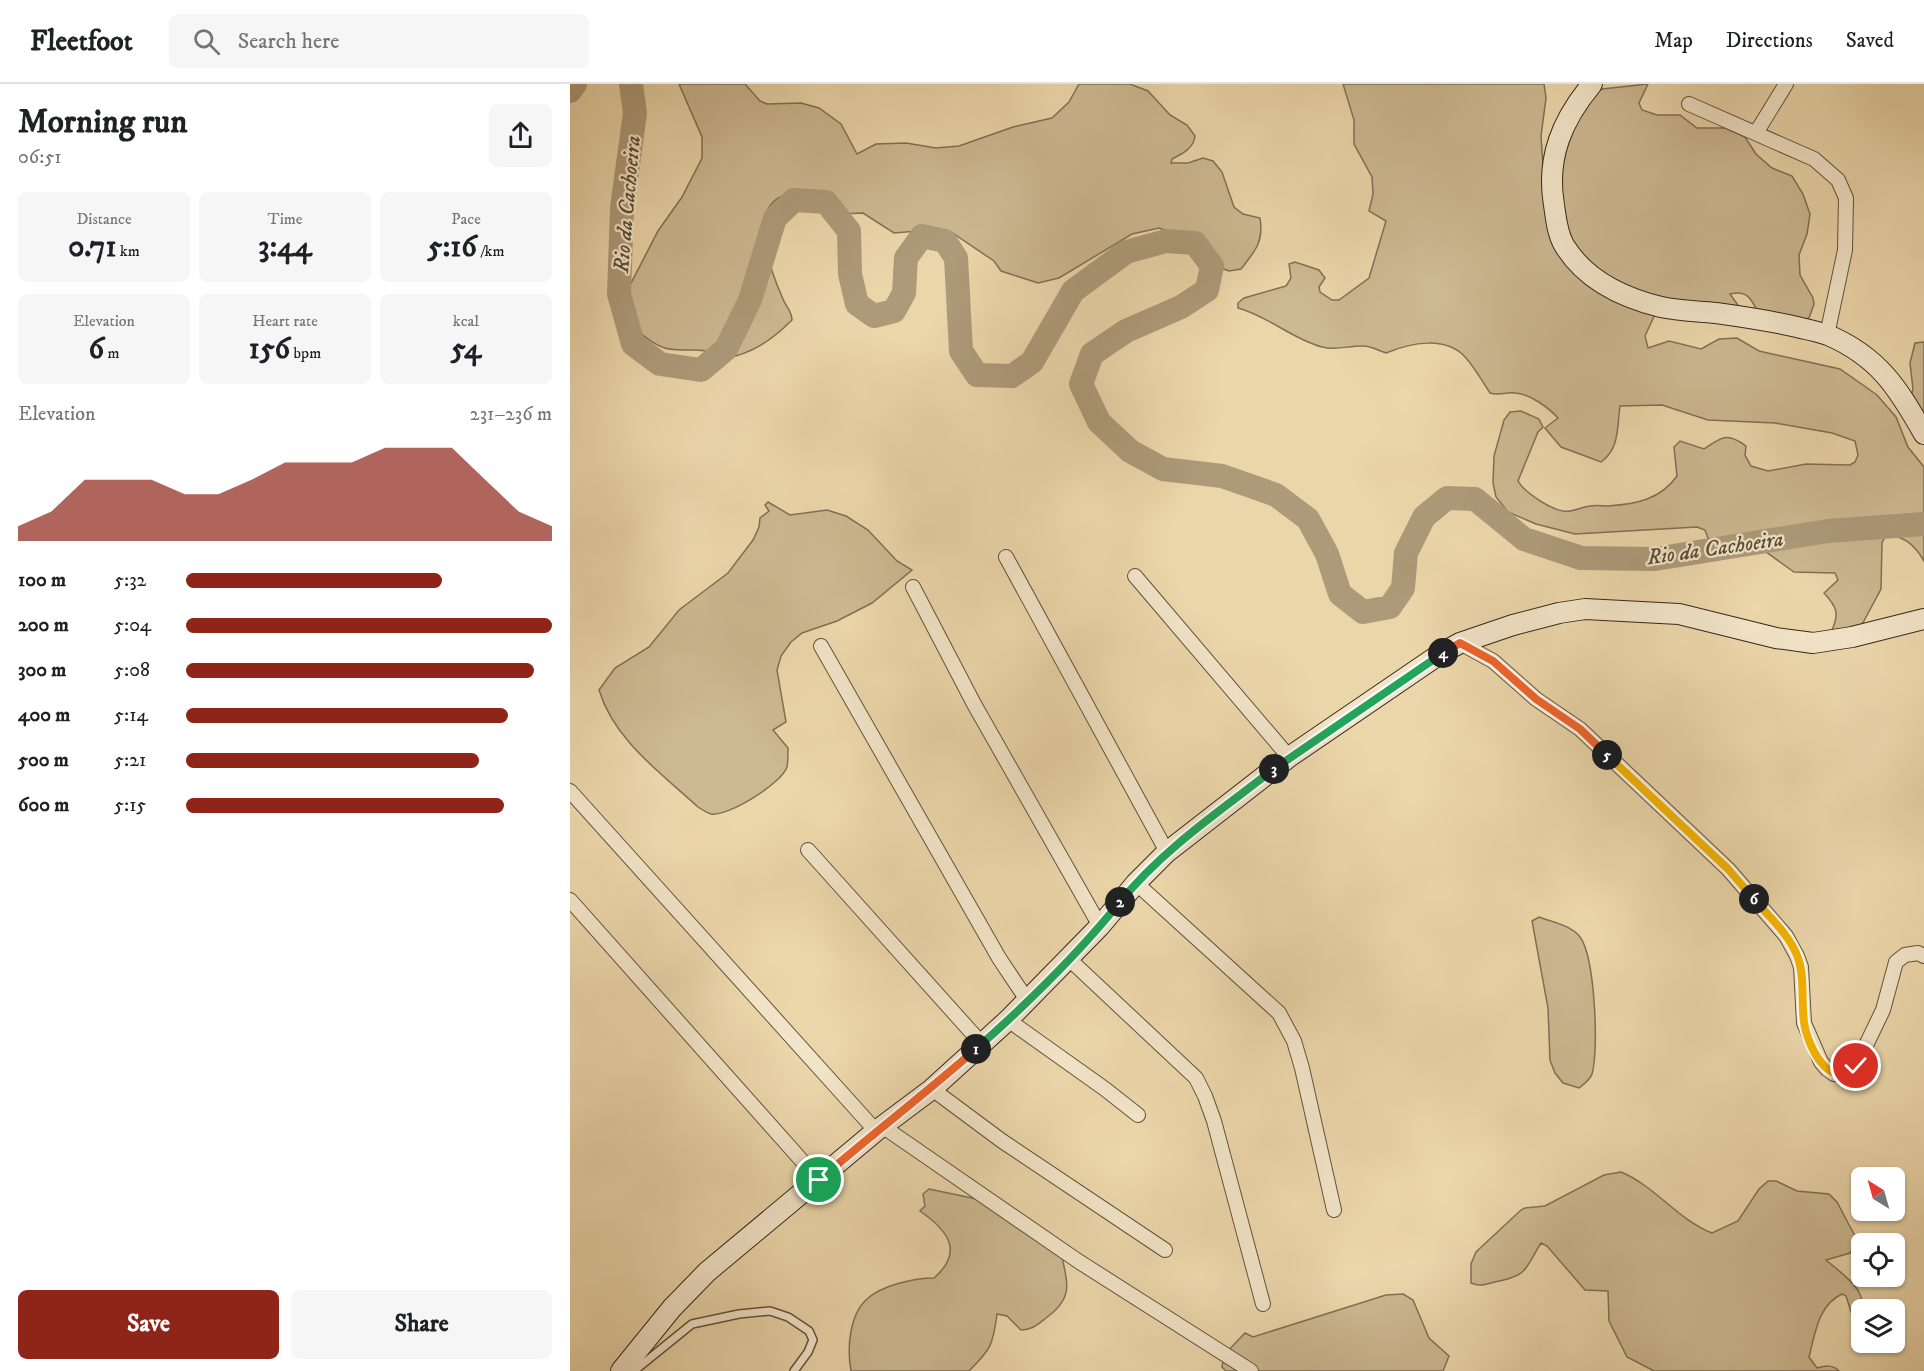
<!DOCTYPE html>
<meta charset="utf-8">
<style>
body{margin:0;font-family:"IM FELL DW Pica",serif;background:#f6f6f6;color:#202124;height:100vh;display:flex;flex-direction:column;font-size:22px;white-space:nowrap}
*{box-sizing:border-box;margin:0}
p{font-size:20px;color:#757577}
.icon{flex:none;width:33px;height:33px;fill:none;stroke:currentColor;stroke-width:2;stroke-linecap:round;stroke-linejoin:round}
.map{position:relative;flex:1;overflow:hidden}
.sheet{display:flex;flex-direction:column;background:#fff;width:570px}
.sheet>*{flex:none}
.needle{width:39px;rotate:323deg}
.fabs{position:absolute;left:1281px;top:1083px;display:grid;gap:12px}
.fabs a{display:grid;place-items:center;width:54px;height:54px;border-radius:9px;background:#fff;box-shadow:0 2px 4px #0004;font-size:30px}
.pin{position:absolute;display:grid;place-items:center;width:51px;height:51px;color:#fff;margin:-26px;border:3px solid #fff;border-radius:50%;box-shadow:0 2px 6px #0007}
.km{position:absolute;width:30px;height:30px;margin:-15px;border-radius:50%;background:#222;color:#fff;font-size:16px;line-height:30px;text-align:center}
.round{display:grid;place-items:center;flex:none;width:63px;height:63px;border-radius:9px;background:#f6f6f6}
.overview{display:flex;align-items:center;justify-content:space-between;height:102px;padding:0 18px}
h1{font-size:33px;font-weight:700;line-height:45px}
.figures{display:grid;grid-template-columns:repeat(3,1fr);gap:9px;height:102px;padding:6px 18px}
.figures div{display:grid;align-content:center;border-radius:9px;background:#f6f6f6;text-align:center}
.figures b{font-size:30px;font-weight:700}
.figures small{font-size:16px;font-weight:400}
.figures p{font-size:16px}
.chart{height:168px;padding:12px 18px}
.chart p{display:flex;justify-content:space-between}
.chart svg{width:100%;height:108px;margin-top:6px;fill:#8f2418;opacity:.7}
.primary-button{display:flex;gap:12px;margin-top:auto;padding:12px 18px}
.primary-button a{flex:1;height:69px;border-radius:9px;background:#8f2418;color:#fff;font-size:24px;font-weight:700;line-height:69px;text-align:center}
.primary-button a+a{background:#f6f6f6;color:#202124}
ul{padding:0 18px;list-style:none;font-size:20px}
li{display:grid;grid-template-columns:96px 72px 1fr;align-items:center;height:45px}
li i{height:15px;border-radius:8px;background:#8f2418}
header{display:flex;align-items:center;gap:36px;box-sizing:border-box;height:84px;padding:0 30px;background:#fff;border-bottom:2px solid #e0e0e0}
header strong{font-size:28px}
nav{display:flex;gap:33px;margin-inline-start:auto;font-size:21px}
.search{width:420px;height:54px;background:#f6f6f6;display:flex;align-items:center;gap:15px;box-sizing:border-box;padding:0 21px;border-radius:9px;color:#757577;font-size:22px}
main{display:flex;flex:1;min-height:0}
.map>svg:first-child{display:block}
.green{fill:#ccb891;stroke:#807055;stroke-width:1.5}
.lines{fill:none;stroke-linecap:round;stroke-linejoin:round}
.river{stroke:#ad9a79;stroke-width:24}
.lane-casing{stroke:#62533d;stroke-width:10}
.street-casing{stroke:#62533d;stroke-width:16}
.secondary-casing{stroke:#352719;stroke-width:22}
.lane{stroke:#f2e4c8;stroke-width:7}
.street{stroke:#f2e4c8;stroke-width:14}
.secondary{stroke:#f2e4c8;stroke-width:20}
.split-1-casing{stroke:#fff;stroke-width:12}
.split-2-casing{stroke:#fff;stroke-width:12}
.split-3-casing{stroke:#fff;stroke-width:12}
.split-4-casing{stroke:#fff;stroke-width:12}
.split-5-casing{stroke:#fff;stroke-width:12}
.split-6-casing{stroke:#fff;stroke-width:12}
.split-7-casing{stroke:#fff;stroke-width:12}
.split-1{stroke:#f0652b;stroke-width:8}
.split-2{stroke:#22a559;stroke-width:8}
.split-3{stroke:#22a559;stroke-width:8}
.split-4{stroke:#22a559;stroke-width:8}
.split-5{stroke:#f0652b;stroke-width:8}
.split-6{stroke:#f5b400;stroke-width:8}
.split-7{stroke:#f5b400;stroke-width:8}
.labels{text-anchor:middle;stroke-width:4.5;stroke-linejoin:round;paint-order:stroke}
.water-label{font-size:22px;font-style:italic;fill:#594a36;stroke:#f2e4c8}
</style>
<header>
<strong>Fleetfoot</strong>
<div class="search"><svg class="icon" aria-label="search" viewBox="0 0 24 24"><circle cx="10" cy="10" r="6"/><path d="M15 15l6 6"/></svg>Search here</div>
<nav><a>Map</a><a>Directions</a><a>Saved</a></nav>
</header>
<main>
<section class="sheet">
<div class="overview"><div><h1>Morning run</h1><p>06:51</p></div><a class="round"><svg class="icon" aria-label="share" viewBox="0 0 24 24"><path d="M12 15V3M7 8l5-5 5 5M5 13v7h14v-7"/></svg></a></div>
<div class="figures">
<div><p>Distance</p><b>0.71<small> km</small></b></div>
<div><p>Time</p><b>3:44</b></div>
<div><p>Pace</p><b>5:16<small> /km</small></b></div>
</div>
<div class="figures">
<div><p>Elevation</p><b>6<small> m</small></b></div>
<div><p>Heart rate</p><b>156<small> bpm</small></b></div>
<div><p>kcal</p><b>54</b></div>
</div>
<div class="chart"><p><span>Elevation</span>231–236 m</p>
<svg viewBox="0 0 160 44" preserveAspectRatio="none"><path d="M0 44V38L10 32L20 19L30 19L40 19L50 25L60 25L70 19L80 12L90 12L100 12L110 6L120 6L130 6L140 19L150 32L160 38V44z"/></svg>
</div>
<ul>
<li><b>100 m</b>5:32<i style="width:70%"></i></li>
<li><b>200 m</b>5:04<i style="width:100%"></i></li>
<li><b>300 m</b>5:08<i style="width:95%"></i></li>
<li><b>400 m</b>5:14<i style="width:88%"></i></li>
<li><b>500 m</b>5:21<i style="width:80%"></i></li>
<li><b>600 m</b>5:15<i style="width:87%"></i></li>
</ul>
<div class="primary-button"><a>Save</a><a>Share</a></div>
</section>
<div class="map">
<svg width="1354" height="1287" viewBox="0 0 1354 1287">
<rect width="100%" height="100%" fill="#ebd6aa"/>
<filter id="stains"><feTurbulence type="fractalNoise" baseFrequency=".00333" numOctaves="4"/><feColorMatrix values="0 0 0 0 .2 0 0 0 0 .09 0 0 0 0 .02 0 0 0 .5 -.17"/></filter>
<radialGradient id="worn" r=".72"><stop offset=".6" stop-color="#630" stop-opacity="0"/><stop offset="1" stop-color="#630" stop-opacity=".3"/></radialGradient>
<g class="green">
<path d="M 109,0 L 175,0 L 190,17 L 197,20 L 231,19 L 249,24 L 271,40 L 287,70 L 306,60 L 336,59 L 366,64 L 389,62 L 443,43 L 482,34 L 499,18 L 509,0 L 560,0 L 578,7 L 600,31 L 617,41 L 625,52 C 624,64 612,70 602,75 L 601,79 L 618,79 L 633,74 L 643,77 L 652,88 L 664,123 L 673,130 L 690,134 C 694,158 685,167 671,185 L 659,187 L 648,183 L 598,147 L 589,144 L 562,150 L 489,194 L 468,199 L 431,187 L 424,177 L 381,148 L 359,146 L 324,149 L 293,129 L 271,130 C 257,118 231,103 212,112 C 177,128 202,190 213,215 C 216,223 222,227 222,236 C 202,256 182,270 153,275 C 129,260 123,269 99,265 C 82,262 69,246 55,239 L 58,205 L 88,147 L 112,113 L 132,74 L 132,53 Z"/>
<path d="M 773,0 L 974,0 L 976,14 L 971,52 L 977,139 L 989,168 L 991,154 L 987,72 L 1024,9 L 1032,5 L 1078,0 L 1069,19 L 1072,26 L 1087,31 L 1110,31 L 1127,44 L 1155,44 L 1175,53 L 1186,70 L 1202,84 L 1222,92 L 1233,110 L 1240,130 L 1237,150 L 1229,171 L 1230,191 L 1243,214 L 1244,220 L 1239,234 L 1226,241 L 1192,236 C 1183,220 1181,205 1160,210 L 1170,224 L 1087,226 L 1075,252 L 1078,264 L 1099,257 L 1131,265 L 1149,255 L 1167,254 L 1189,267 L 1270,285 L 1307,311 L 1326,333 L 1338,363 L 1354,383 L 1354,477 C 1344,460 1336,454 1317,450 L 1312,458 L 1311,505 L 1288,548 L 1261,548 C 1270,530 1267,523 1254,509 L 1268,496 L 1265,489 L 1224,488 L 1196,468 L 1139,457 L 1135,446 L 1127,443 L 1005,450 L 966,440 L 938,428 L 926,413 L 923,399 L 924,372 L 934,336 L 940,328 L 951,327 L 969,335 L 973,343 L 968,348 L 948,397 C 954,408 980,425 993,427 C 1000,429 1012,423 1020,422 C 1026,421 1032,422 1038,422 C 1066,420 1090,416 1107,392 L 1104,363 L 1110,357 L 1134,365 C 1152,353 1157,348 1176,362 L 1175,371 L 1181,382 L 1198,387 L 1236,380 L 1280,381 L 1285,378 L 1288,371 L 1285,357 L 1262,349 L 1205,339 L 1138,336 L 1092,321 L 1050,322 C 1047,342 1050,365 1031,378 L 991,363 L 975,344 L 988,334 C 978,323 960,310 945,309 C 935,308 929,312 920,309 C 912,297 905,284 896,274 C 876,251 840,259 816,269 C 809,267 801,262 794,262 C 780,261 767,267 752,263 C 722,255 698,232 668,224 L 668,219 L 674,214 L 716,202 L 721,194 L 719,180 L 725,178 L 749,186 L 755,194 L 749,203 L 750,208 L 762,216 L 769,216 L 799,194 L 816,137 L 799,127 L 803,110 L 802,93 L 784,60 L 784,36 Z"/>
<path d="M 1354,258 L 1354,340 L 1340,316 L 1343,305 L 1340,279 L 1345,259 Z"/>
<path d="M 198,418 L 220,431 L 257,426 L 276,432 L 298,446 L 327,477 L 342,486 L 302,519 L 267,537 L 232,549 L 221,558 L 211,572 L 207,586 L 216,638 L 203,646 L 218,664 C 218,670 218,678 217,683 C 212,699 158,733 141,730 C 137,729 131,725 128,723 C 91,689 44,656 29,606 L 45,584 L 79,563 L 109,526 L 158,489 L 183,456 L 189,443 L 190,434 L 199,427 L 195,421 Z"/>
<path d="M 969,833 C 982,838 1001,841 1010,853 C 1025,873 1029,966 1022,990 C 1020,996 1014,1000 1009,1004 L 993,999 L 985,989 L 980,976 L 978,924 L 962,837 Z"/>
<path d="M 1051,1088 C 1085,1102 1107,1135 1142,1149 L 1168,1137 L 1189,1105 L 1198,1097 L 1206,1097 L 1227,1107 L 1259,1110 L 1267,1118 L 1287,1156 L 1280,1169 L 1256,1176 C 1277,1194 1301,1207 1290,1238 L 1284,1237 L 1276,1212 L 1272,1210 C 1248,1221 1245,1250 1239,1273 L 1247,1284 C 1254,1282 1263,1280 1269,1287 L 1084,1287 L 1057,1273 L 1039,1237 L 1038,1207 L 1015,1206 L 977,1162 L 971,1159 C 954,1186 959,1191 925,1198 C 916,1200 910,1203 901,1199 L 901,1180 L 906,1168 L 951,1126 L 955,1124 L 975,1122 L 1034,1091 Z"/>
<path d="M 359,1105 L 416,1117 L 425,1122 L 436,1136 L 454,1139 L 491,1168 C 497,1199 505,1213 476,1234 C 467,1241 462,1246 451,1246 L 437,1232 L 427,1230 C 423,1261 421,1265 399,1287 L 281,1287 C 277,1265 279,1231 297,1215 C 312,1201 345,1194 364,1194 C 395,1167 377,1146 350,1127 L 355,1122 L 353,1110 Z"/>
<path d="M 833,1210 L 843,1216 L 859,1254 L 879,1272 L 873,1287 L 656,1287 L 652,1283 L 654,1271 L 675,1249 L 683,1253 L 816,1211 Z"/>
</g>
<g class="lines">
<g class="river">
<path d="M 61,0 L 65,29 L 52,124 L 49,210 L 63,260 L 90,280 L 131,286 L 156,265 L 180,216 L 205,134 L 224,116 L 256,118 L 279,147 L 280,190 L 287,220 L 304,232 L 324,227 L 334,209 L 336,174 L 352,152 L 375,157 L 386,174 L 391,267 L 407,291 L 442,292 L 462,278 L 503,207 L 556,168 L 596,157 L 625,159 L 642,182 L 637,206 L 611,223 L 556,247 L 522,270 L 511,300 L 529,338 L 560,367 L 593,385 L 652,392 L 706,411 L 738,435 L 757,470 L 770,510 L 793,528 L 820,523 L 833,504 L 836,469 L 854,433 L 877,414 L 905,415 L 954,455 L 1011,474 L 1085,475 L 1258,447 L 1354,440"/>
<path d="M 0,7 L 5,0"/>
</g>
<g class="lane-casing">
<path id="lane" d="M 64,1287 L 122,1240 L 169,1230 L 200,1227 L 218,1233 L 239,1247 L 243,1256 L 238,1268 L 224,1287"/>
</g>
<g class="street-casing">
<g id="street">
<path d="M 1119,20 L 1244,75 L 1268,96 L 1276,114 L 1275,166 L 1257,251"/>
<path d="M 1186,49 L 1216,0"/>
<path d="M 436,473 L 597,768"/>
<path d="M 565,492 L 719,673"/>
<path d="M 343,503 L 404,620 L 530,842"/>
<path d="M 890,559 L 923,577 L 966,615 L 1010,645 L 1158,785 L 1216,852 L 1227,872 L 1231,883 L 1234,939 L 1251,978 L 1257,985 L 1264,990 L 1273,991 L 1280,988 L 1286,982 L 1313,926 L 1326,878 L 1335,871 L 1348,869 L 1354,872"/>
<path d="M 251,562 L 429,874 L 457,916"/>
<path d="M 0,707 L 306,1047"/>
<path d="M 238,766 L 412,960"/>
<path d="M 566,799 L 709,929 L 724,957 L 732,984 L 764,1126"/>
<path d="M 0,816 L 249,1096"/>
<path d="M 498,874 L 626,994 L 635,1012 L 644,1037 L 693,1220"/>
<path d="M 438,936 L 535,1005 L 568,1031"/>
<path d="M 362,1005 L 432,1057 L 595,1166"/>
<path d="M 312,1042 L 508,1177 L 681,1287"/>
</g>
</g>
<g class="secondary-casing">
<g id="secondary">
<path d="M 1022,0 C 992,36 976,74 984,121 C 986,134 987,149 994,161 C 1015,196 1054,214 1091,223 C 1109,227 1128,227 1146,229 C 1175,233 1203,237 1231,244 C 1240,246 1249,248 1258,251 C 1309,273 1328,304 1354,350"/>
<path d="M 51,1287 L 102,1224 L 137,1188 L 306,1047 L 362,1005 L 438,936 L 530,842 L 566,799 L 597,768 L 719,673 L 870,570 L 890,559 L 943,541 L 989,529 L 1015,525 L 1109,530 L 1206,554 L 1243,559 L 1282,553 L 1354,535"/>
</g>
</g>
<use href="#lane" class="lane"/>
<use href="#street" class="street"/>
<use href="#secondary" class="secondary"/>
</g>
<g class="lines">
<g class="split-1-casing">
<path id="split-1" d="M 249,1096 C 301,1051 355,1010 406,965"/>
</g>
<g class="split-2-casing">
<path id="split-2" d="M 406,965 C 457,920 507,871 550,818"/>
</g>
<g class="split-3-casing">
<path id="split-3" d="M 550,818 C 593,765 650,727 704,685"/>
</g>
<g class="split-4-casing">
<path id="split-4" d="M 704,685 L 873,569"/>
</g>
<g class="split-5-casing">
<path id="split-5" d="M 873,569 L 890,559 L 923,577 L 966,615 L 1010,645 L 1037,671"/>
</g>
<g class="split-6-casing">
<path id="split-6" d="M 1037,671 L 1158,785 L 1184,815"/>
</g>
<g class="split-7-casing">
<path id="split-7" d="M 1184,815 C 1199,833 1220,851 1228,874 C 1235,893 1231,917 1234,938 C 1237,961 1260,1009 1286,982"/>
</g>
<use href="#split-1" class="split-1"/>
<use href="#split-2" class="split-2"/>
<use href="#split-3" class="split-3"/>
<use href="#split-4" class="split-4"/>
<use href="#split-5" class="split-5"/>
<use href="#split-6" class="split-6"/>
<use href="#split-7" class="split-7"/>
</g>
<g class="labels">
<g class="water-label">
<text transform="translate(56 120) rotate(-85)" y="8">Rio da Cachoeira</text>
<text transform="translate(1145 463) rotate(-8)" y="8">Rio da Cachoeira</text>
</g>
</g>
<rect width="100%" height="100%" filter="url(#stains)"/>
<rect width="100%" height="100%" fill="url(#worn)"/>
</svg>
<div class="fabs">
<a><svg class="needle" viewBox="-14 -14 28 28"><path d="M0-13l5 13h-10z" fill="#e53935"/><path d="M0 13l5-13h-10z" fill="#757577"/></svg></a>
<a><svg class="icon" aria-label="locate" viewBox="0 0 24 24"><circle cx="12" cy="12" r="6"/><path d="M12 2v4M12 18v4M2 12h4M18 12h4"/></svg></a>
<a><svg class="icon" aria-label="layers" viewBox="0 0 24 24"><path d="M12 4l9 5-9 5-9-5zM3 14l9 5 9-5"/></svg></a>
</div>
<div class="pin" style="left:249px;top:1096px;background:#1e9e55"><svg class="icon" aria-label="arrive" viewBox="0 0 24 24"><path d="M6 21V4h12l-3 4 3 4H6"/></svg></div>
<div class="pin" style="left:1286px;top:982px;background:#d93025"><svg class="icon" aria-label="check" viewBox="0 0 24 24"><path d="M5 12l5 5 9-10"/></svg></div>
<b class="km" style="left:406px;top:965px">1</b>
<b class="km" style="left:550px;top:818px">2</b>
<b class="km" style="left:704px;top:685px">3</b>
<b class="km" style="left:873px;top:569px">4</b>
<b class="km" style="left:1037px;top:671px">5</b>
<b class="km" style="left:1184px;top:815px">6</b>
</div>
</main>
